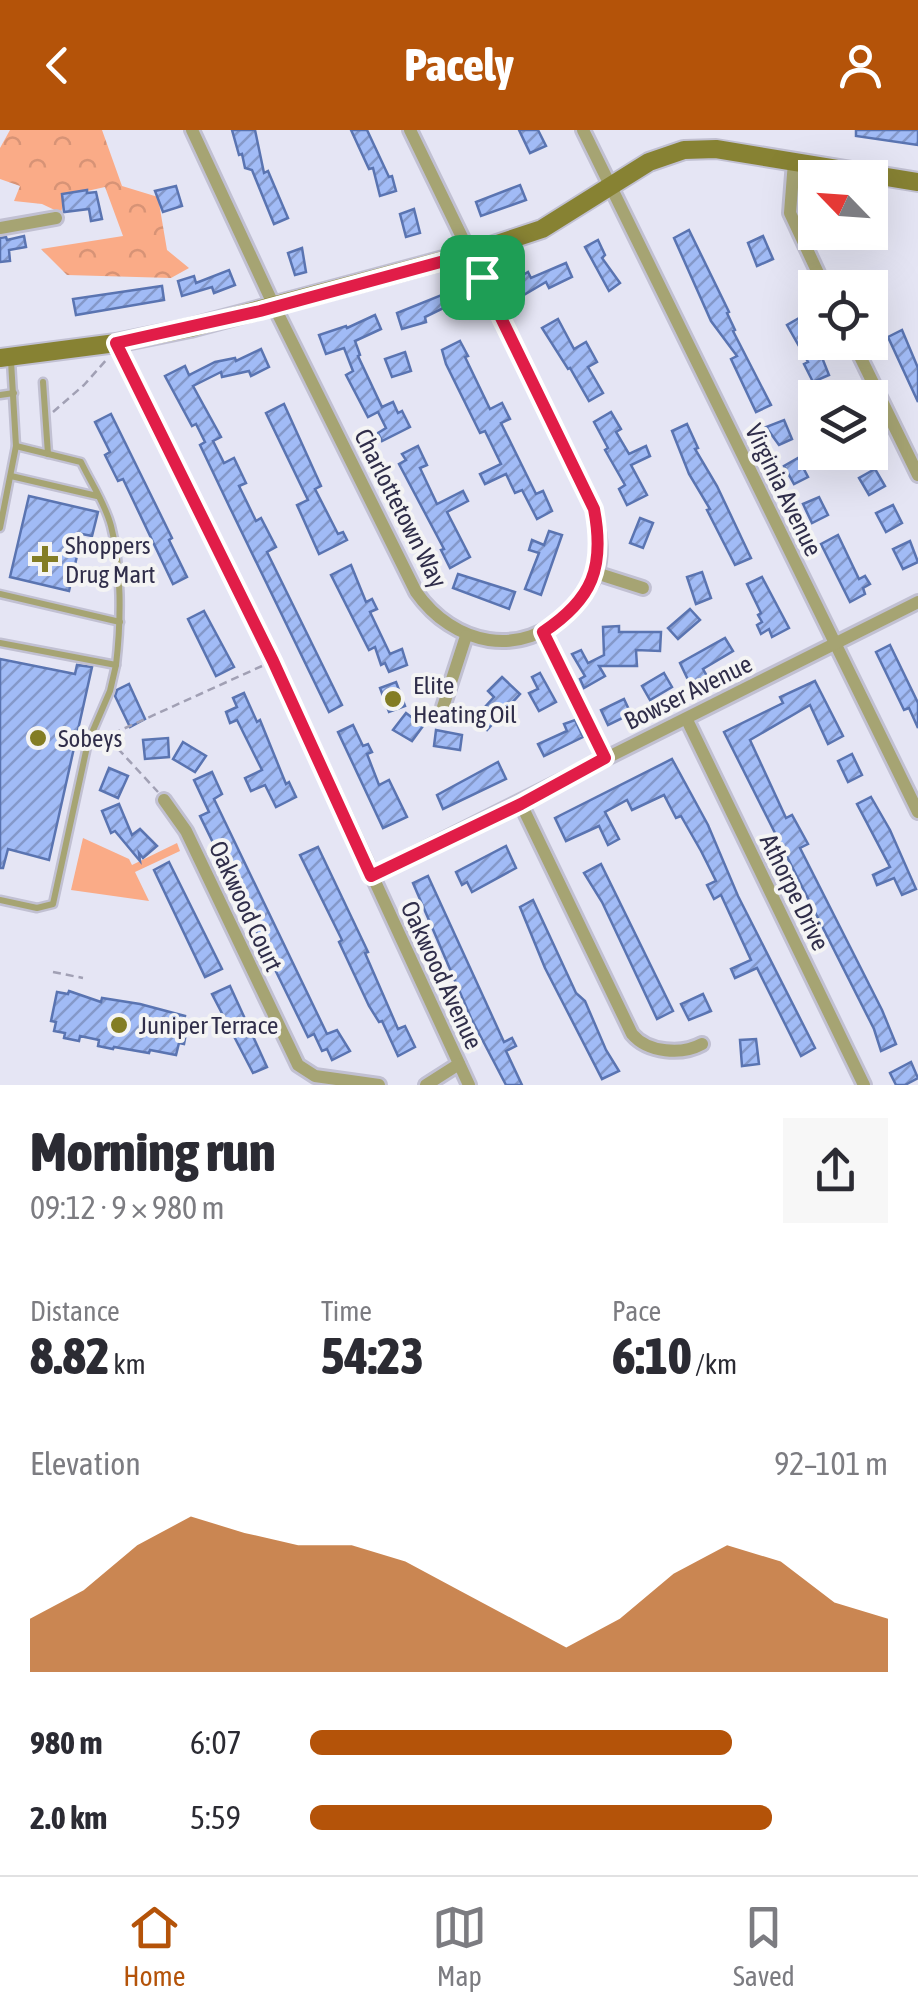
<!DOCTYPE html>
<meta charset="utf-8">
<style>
body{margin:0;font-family:"Asap Condensed",sans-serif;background:#f7f7f7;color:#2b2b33;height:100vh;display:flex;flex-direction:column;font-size:38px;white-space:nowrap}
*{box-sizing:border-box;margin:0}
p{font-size:32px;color:#7c7c81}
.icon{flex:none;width:55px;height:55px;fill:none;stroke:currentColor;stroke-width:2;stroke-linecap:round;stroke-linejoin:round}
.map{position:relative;height:955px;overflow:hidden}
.sheet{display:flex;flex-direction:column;background:#fff;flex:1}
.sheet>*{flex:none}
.needle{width:65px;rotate:295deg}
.tools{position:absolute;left:798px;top:30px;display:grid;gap:20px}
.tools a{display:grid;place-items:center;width:90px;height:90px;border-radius:0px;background:#fff;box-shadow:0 10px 40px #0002;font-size:50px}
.pin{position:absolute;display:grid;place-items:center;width:85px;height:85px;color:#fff;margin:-42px;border-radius:20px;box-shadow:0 5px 15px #0006}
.round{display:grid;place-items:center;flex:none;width:105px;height:105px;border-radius:0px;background:#f7f7f7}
.summary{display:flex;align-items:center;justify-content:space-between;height:170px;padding:0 30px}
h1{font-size:55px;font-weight:800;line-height:75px}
.metrics{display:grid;grid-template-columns:repeat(3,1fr);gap:15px;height:170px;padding:10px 30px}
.metrics div{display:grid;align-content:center}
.metrics b{font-size:50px;font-weight:800}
.metrics small{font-size:28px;font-weight:400}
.metrics p{font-size:28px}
.chart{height:280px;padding:20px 30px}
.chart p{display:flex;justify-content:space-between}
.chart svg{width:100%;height:180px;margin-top:10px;fill:#b45309;opacity:.7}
ul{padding:0 30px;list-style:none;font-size:32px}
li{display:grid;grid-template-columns:160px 120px 1fr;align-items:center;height:75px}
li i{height:25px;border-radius:12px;background:#b45309}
header{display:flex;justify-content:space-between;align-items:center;height:130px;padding:0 30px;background:#b45309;color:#fff;font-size:45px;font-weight:800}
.dock{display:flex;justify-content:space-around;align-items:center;height:140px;border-top:2px solid #e1e1e2;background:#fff;font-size:28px;color:#7c7c81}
.dock a{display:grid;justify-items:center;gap:5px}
.dock .active{color:#b45309}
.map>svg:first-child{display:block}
.green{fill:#faab87}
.forest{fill:url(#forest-crowns)}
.building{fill:url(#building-hatch);stroke:#5a74b1;stroke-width:2.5}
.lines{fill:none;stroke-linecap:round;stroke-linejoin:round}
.lane-casing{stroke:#c1c0d2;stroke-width:11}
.street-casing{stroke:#c1c0d2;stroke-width:18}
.secondary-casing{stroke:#c1c0d2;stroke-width:22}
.path{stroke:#a1a0b4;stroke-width:2.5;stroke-dasharray:8 5;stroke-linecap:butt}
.lane{stroke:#a6a473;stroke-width:6}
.street{stroke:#a6a473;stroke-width:12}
.secondary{stroke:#878233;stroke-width:18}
.route-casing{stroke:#fff;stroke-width:20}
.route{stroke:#e11d48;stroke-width:12}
.poi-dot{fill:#837d24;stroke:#f4f4f4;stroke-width:4}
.labels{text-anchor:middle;stroke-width:8;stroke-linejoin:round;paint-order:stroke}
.street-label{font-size:25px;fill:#302e4a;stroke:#f4f4f4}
.poi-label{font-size:25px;fill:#302e4a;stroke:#f4f4f4;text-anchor:start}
</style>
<header><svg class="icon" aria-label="back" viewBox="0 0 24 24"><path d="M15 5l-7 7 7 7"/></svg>Pacely<svg class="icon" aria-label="person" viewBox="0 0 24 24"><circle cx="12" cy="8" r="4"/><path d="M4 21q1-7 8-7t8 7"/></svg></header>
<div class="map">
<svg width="918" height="955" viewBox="0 0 918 955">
<defs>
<pattern id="forest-crowns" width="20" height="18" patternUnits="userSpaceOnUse" patternTransform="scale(2.5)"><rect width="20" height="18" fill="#faab87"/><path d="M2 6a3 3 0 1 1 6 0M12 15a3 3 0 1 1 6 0" fill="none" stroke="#d79376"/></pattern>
<pattern id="building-hatch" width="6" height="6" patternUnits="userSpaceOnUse" patternTransform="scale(2.5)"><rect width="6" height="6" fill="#a1bbf6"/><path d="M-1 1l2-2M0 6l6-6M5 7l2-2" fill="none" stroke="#8498c9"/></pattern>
</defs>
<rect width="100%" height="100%" fill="#e5e5f4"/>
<path class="green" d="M 83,708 L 129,729 L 132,735 L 177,713 L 180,721 L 135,742 L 149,771 L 71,760 Z"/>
<path class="forest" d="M 10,0 L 102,0 L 122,56 L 158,67 L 167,120 L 189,138 L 171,148 L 67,145 L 41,119 L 123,106 L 105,57 L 65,66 L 61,83 L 42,74 L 14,71 L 20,56 L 0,49 L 0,18 Z"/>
<g class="building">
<path d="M 232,0 L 255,0 L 264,43 L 268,41 L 288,88 L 274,94 L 252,40 L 245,38 L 242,24 L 239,25 Z"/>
<path d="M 351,0 L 367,0 L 389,47 L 392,46 L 396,61 L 380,66 L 373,38 L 369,39 Z"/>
<path d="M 519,0 L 538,0 L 546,16 L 530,23 Z"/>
<path d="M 856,0 L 918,0 L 918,15 L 856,6 Z"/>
<path d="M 520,55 L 526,70 L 481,86 L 476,72 Z"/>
<path d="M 176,56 L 182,76 L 163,82 L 155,61 Z"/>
<path d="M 87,60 L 87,63 L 96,62 L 102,89 L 91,91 L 89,79 L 64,82 L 62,64 Z"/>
<path d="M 414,79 L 420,103 L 406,107 L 400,84 Z"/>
<path d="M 689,100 L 729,182 L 727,183 L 735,200 L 733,201 L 771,275 L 756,282 L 731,229 L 737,226 L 711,191 L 674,108 Z"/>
<path d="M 24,106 L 26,117 L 9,120 L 10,131 L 0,132 L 0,108 L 6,107 L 7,110 Z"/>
<path d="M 763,106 L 773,129 L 757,136 L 748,113 Z"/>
<path d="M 598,110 L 605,125 L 602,128 L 620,153 L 609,161 L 585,117 Z"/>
<path d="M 302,118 L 306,142 L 295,145 L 288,123 Z"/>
<path d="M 566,133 L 572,147 L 549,158 L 546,152 L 522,166 L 513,151 L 528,142 L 531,148 Z"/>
<path d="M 229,140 L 235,155 L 214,163 L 212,157 L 182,166 L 178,151 L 194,146 L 196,153 Z"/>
<path d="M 162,156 L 164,170 L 76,185 L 73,169 Z"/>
<path d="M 449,162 L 454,173 L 425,187 L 426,192 L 402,199 L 397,183 Z"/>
<path d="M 375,185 L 381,199 L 355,211 L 360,225 L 358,226 L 382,277 L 393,272 L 398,283 L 402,281 L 410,297 L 382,311 L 378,303 L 386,298 L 378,282 L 368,287 L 346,245 L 353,241 L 344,218 L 326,224 L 319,205 L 346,196 L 347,198 Z"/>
<path d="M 801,187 L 815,210 L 829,245 L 813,252 L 804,234 L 808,232 L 787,195 Z"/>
<path d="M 558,189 L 574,219 L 586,212 L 597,232 L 588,237 L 603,263 L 589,271 L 570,238 L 568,239 L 542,198 Z"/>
<path d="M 902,200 L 918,238 L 918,272 L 888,207 Z"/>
<path d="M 460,211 L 468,226 L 465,227 L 490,279 L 502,273 L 510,289 L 501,293 L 536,364 L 543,361 L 552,381 L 537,389 L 522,360 L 515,363 L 506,344 L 485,354 L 480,344 L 501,334 L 485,301 L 480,303 L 446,234 L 442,220 Z"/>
<path d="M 261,219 L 269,237 L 251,246 L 249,241 L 222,247 L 221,242 L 193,256 L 221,307 L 213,311 L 224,333 L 234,328 L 246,353 L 239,356 L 256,391 L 261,388 L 276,417 L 267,422 L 342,575 L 329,582 L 230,378 L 200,315 L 205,312 L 196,294 L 192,296 L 165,246 L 185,236 L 189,245 L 215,232 L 235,228 L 236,231 Z"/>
<path d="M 405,222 L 411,241 L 392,247 L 385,229 Z"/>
<path d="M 284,274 L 321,356 L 315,359 L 338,404 L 343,402 L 347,410 L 319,424 L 297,375 L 308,370 L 266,283 Z"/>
<path d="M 611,282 L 621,299 L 616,302 L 629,324 L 646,316 L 650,326 L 631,335 L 647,365 L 627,375 L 619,359 L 625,355 L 605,320 L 608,318 L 594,292 Z"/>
<path d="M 111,284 L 172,408 L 169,410 L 187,447 L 173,454 L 123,349 L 118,351 L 105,325 L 110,322 L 95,292 Z"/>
<path d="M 784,290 L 792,309 L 779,315 L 766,297 Z"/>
<path d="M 687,294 L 698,318 L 695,319 L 717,356 L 751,428 L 735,435 L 707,380 L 710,379 L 689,344 L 672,301 Z"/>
<path d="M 418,316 L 427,335 L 420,338 L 437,374 L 463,361 L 468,371 L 447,382 L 470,427 L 450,438 L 441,420 L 444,419 L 399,334 L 406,330 L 402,324 Z"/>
<path d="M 798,328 L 808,347 L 794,354 L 784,336 Z"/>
<path d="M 875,339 L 885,356 L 869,365 L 859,348 Z"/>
<path d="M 29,366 L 98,382 L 92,406 L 82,404 L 69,461 L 10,447 Z"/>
<path d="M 819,367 L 828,385 L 812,393 L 803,374 Z"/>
<path d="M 893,375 L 902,393 L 886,402 L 876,383 Z"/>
<path d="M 640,388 L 653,393 L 643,418 L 630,413 Z"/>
<path d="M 549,401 L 562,405 L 541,465 L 525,459 L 539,423 L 529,420 L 532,410 L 544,415 Z"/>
<path d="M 838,405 L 859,449 L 865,446 L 870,454 L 863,458 L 865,464 L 850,472 L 821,414 Z"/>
<path d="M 910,411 L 918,432 L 903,439 L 893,419 Z"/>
<path d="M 351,435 L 366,472 L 372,469 L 377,479 L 370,482 L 390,524 L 402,519 L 407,535 L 389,542 L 385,533 L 381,535 L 375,517 L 369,520 L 331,445 Z"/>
<path d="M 702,442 L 711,468 L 696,474 L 687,447 Z"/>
<path d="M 458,444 L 515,462 L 509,479 L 453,458 Z"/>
<path d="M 762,447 L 789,498 L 772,507 L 769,499 L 761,504 L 757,495 L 762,492 L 758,485 L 761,483 L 747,454 Z"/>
<path d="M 690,479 L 700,490 L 678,509 L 668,498 Z"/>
<path d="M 204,481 L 234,537 L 216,546 L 188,489 Z"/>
<path d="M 619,496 L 619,502 L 661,502 L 660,521 L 636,520 L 637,536 L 599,536 L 605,546 L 584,558 L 580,549 L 585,546 L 572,524 L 581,520 L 588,533 L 604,525 L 603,497 Z"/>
<path d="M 725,508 L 733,521 L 703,539 L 708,548 L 691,556 L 680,533 Z"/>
<path d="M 890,515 L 918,573 L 918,598 L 909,578 L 904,580 L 876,522 Z"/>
<path d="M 0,529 L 75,544 L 77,535 L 92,537 L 49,730 L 8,719 L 3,738 L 0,738 Z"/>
<path d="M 540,543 L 556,572 L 539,581 L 529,563 L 538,559 L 532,547 Z"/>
<path d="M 664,543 L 672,557 L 650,570 L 642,556 Z"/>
<path d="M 502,547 L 520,564 L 487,600 L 474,589 L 494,567 L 488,561 Z"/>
<path d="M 815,551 L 843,606 L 828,614 L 810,575 L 750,610 L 786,688 L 792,685 L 808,714 L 800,718 L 882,880 L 896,914 L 881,921 L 874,899 L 724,602 L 783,573 L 780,567 Z"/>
<path d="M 396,552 L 405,576 L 389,582 L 380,558 Z"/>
<path d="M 129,554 L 145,589 L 130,597 L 115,566 L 117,560 Z"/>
<path d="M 244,563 L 257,592 L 260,590 L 286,654 L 289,652 L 296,667 L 276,677 L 265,655 L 251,661 L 245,648 L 262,640 L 237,590 L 230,593 L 226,582 L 237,577 L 233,568 Z"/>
<path d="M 624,569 L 631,584 L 608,595 L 601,580 Z"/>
<path d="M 406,583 L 423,596 L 412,611 L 393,600 Z"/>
<path d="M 575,590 L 583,607 L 544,626 L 538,614 L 567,601 L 564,594 Z"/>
<path d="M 353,595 L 363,616 L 368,614 L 372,622 L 367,624 L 379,655 L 389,650 L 407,687 L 383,698 L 338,602 Z"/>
<path d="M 436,600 L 462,605 L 460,620 L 434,616 Z"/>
<path d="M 168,608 L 169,627 L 145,629 L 143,610 Z"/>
<path d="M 183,612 L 206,626 L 195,642 L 173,629 Z"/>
<path d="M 852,624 L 862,645 L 848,652 L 838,631 Z"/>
<path d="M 672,629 L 708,695 L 738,766 L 815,918 L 801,926 L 757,838 L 735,848 L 731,839 L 751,830 L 721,765 L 714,769 L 707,755 L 716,751 L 701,721 L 681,686 L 676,688 L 664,665 L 632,680 L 627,670 L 605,682 L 619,709 L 608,715 L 599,696 L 566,711 L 555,688 Z"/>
<path d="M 498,632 L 506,649 L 443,679 L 437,665 Z"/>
<path d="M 109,638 L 128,646 L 118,668 L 100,660 Z"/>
<path d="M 212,642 L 222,664 L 214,669 L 327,904 L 337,900 L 350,921 L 332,930 L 327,919 L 322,921 L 314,904 L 308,907 L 200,686 L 209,682 L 194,650 Z"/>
<path d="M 871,667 L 890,700 L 916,759 L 902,765 L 894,748 L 877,755 L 873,745 L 890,737 L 857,674 Z"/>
<path d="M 119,674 L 132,705 L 140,699 L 157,716 L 143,728 L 139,723 L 140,731 L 115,701 L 111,703 L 102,681 Z"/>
<path d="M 506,716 L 516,738 L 472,762 L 467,752 L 462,755 L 456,742 Z"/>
<path d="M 318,717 L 368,822 L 365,823 L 398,899 L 405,896 L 415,917 L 398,926 L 382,891 L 379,892 L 369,876 L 339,812 L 342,810 L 300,725 Z"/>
<path d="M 169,732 L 222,839 L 205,847 L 154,740 Z"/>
<path d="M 601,734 L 673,881 L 657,889 L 602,772 L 584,743 Z"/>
<path d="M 428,746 L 504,912 L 512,908 L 516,916 L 506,921 L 522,955 L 506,955 L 471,888 L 413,753 Z"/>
<path d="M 533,770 L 576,863 L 585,871 L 606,920 L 619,941 L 602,949 L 545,838 L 520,777 Z"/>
<path d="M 230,856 L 267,937 L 253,943 L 212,864 Z"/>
<path d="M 69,861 L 101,872 L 102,868 L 140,874 L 185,886 L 183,897 L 187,898 L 184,914 L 179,913 L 176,925 L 150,920 L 149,923 L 114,917 L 113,919 L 98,916 L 99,910 L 80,906 L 79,911 L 64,908 L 65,903 L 54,901 L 56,892 L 51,891 L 57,862 L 68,864 Z"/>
<path d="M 703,864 L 711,881 L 689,890 L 681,874 Z"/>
<path d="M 756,909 L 759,934 L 742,936 L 740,910 Z"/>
<path d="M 911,932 L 918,948 L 905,955 L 896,955 L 890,943 Z"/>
</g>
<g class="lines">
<g class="lane-casing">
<g id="lane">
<path d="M 43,252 L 48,324"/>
<path d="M 0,265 L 14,263"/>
<path d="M 16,316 L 81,332 C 91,353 105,373 111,396 C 122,437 121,493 116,535"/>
<path d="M 11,346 L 97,366"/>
<path d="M 0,398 L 16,316 L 11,231"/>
<path d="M 0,464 L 120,492"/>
<path d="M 0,513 L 116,535 L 110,561 L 88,612 L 53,774 L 37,778 L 0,770"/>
</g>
</g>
<g class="street-casing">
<g id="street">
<path d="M 192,0 L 274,176 L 416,462 C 453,515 522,531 570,480 C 580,469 592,456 597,441 C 603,421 598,399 594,379 L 410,0"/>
<path d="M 583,0 L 918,682"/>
<path d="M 794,32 L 790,83 L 825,158"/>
<path d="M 0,98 L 56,88"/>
<path d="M 853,212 L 918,345"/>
<path d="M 116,213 L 273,531 L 469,955"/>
<path d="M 596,443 L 643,458"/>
<path d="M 443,577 L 466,506"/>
<path d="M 687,590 L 864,955"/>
<path d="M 164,670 L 186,701 L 298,935 L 315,946 L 379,955"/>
<path d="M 521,674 L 632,904 C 648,923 682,925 702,914"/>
<path d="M 371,746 L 918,472"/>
<path d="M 426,955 L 459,934"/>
</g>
</g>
<g class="secondary-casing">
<path id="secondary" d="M 0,228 L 116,213 L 190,198 L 470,123 L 542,99 L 649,32 L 684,20 L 716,19 L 918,52"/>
</g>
<g class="path">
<path d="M 53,282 L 84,255 L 108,228"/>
<path d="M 548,512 L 599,617"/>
<path d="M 101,609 L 262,536"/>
<path d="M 109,609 L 158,662"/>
<path d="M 53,842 L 83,848"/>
</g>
<use href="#lane" class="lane"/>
<use href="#street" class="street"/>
<use href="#secondary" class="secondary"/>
</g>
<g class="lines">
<g class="route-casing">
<path id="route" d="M 470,124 L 594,379 C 605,437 593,469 543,502 L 605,628 L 521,674 L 371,746 L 273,531 L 116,213 L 260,181 Z"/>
</g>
<use href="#route" class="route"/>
</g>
<g class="poi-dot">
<path d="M40 414h10v10h10v10h-10v10h-10v-10h-10v-10h10z"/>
<circle cx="393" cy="569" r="10"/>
<circle cx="38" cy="608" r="10"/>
<circle cx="119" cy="895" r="10"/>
</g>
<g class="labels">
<g class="street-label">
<text transform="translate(784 360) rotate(64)" y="9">Virginia Avenue</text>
<text transform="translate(401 378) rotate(63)" y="9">Charlottetown Way</text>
<text transform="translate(688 562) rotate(-26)" y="9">Bowser Avenue</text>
<text transform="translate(795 762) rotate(64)" y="9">Athorpe Drive</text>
<text transform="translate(246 776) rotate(65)" y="9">Oakwood Court</text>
<text transform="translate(442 845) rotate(65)" y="9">Oakwood Avenue</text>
</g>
<g class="poi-label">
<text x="65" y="424">Shoppers<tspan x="65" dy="29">Drug Mart</tspan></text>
<text x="413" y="564">Elite<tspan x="413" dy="29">Heating Oil</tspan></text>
<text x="58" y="617">Sobeys</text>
<text x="139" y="904">Juniper Terrace</text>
</g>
</g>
</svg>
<div class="tools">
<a><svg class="needle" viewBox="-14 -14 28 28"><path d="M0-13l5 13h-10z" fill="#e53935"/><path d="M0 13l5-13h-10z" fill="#7c7c81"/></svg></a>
<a><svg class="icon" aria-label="locate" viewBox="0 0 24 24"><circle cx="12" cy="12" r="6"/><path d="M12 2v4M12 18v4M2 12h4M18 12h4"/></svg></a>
<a><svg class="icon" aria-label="layers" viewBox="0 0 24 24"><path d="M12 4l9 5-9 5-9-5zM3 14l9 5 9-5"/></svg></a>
</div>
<div class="pin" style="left:482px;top:147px;background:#1e9e55"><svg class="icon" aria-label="arrive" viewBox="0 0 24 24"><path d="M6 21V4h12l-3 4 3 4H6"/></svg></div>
</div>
<section class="sheet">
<div class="summary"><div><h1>Morning run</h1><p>09:12 · 9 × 980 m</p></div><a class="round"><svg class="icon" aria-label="share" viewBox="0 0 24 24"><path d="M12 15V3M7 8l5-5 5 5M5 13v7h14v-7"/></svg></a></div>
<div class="metrics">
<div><p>Distance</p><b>8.82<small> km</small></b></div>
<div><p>Time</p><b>54:23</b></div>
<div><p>Pace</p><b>6:10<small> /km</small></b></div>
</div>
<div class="chart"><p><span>Elevation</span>92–101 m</p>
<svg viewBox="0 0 160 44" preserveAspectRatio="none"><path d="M0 44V31L10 24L20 13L30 6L40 10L50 13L60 13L70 17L80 24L90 31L100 38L110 31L120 20L130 13L140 17L150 27L160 31V44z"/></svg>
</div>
<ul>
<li><b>980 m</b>6:07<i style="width:73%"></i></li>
<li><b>2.0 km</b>5:59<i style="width:80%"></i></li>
</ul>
</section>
<nav class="dock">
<a class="active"><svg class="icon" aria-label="home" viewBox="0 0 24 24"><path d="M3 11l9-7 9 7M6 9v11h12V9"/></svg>Home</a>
<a><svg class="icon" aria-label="map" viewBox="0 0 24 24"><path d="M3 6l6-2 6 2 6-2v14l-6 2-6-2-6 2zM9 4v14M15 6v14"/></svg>Map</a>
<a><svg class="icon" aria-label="saved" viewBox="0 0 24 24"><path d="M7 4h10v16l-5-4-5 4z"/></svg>Saved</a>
</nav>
